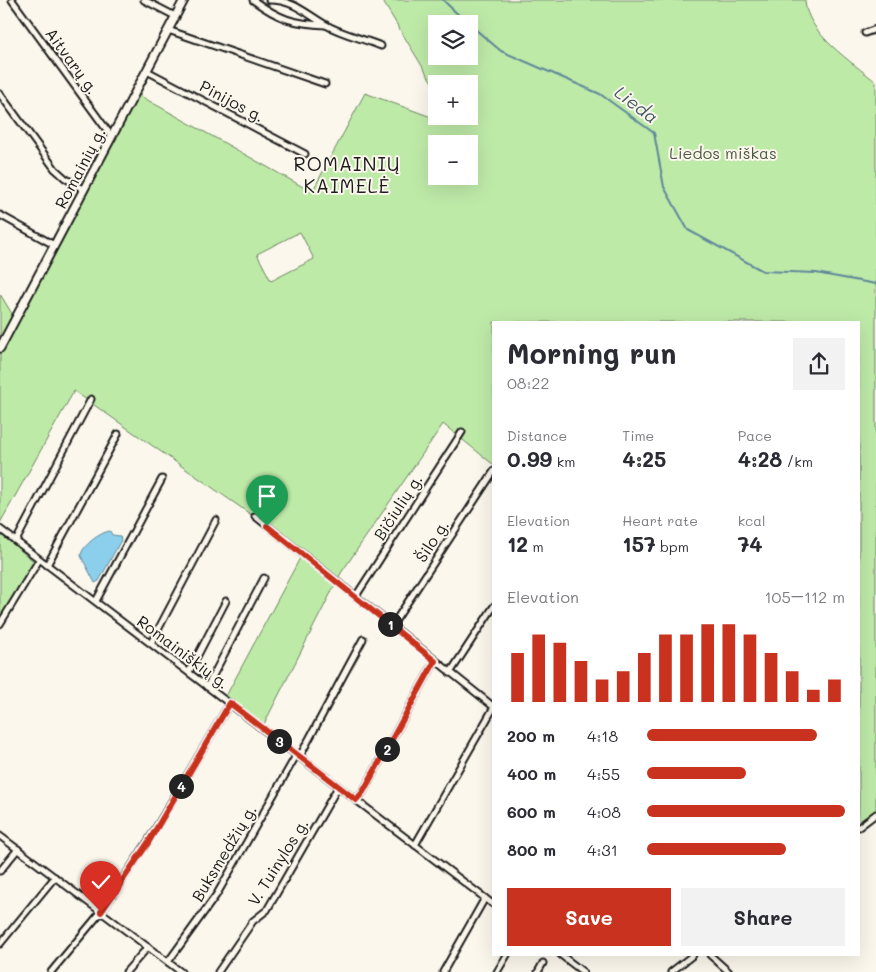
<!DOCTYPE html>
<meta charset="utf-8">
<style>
body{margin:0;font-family:Mali,sans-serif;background:#f2f2f3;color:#2b2b33;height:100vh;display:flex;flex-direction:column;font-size:19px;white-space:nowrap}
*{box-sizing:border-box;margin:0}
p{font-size:16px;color:#7c7c81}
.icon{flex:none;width:28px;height:28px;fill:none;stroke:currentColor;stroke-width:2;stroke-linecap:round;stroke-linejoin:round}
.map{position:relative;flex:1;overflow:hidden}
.panel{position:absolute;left:492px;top:321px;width:368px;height:635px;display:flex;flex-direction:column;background:#fff;border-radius:0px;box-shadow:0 5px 20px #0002}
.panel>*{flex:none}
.fabs{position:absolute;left:428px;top:15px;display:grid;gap:10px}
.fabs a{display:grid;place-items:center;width:50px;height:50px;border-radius:0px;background:#fff;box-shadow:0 5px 20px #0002;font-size:25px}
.pin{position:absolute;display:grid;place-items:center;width:42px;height:42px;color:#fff;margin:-51px -21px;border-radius:50% 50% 50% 0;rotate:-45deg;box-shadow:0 0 5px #0007}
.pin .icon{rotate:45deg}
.km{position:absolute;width:25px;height:25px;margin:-12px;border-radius:50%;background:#222;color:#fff;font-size:14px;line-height:25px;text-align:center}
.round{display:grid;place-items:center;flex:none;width:52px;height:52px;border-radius:0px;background:#f2f2f3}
.head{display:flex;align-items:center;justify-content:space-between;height:85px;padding:0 15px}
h1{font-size:28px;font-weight:700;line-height:38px}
.metrics{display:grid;grid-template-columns:repeat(3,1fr);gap:8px;height:85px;padding:5px 15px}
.metrics div{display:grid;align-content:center}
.metrics b{font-size:21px;font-weight:700}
.metrics small{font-size:14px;font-weight:400}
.metrics p{font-size:14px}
.chart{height:140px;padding:10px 15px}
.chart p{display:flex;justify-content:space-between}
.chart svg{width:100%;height:90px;margin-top:5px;stroke:#c8321e;stroke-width:6}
.button{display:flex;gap:10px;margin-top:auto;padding:10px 15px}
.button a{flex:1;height:58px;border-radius:0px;background:#c8321e;color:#fff;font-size:20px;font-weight:700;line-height:58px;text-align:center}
.button a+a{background:#f2f2f3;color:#2b2b33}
ul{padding:0 15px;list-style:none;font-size:16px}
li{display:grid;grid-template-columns:80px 60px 1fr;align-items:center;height:38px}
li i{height:12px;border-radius:6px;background:#c8321e}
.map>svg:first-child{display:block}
.green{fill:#beeaa8;stroke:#6d8362;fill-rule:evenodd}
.water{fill:#8bcfec;stroke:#5f8799}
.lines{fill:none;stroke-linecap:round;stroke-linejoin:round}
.stream{stroke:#5f8799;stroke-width:2}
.minor-casing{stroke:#1c1c1c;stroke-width:9}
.secondary-casing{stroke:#1c1c1c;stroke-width:11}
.minor{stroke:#fbf7ec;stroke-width:5}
.secondary{stroke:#fbf7ec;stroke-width:7}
.route-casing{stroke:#fff;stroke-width:10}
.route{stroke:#c8321e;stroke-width:6}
.labels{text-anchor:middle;stroke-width:4;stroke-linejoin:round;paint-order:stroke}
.street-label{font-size:16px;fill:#1c1c1c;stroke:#fbf7ec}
.park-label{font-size:16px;fill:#4d5a46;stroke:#fbf7ec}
.water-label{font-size:18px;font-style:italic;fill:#435b65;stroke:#fbf7ec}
.quarter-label{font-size:19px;letter-spacing:1px;fill:#1c1c1c;stroke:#fbf7ec}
</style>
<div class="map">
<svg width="876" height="972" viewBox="0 0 876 972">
<rect width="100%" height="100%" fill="#fbf7ec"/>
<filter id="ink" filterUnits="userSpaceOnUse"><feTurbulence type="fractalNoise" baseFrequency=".02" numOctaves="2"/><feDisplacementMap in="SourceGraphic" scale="10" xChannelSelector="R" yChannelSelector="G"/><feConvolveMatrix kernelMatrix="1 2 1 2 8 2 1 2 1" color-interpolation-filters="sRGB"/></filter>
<g filter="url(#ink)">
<g class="green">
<path d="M 382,0 L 805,0 C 806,33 852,62 876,82 L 876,814 L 859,828 L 859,322 L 494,322 L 494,465 L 443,424 L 341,573 L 264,724 L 226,696 L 300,558 L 253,516 L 74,391 L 0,523 L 0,294 L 14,317 L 135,93 L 312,192 L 365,93 L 459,127 L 453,116 L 469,116 L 469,84 L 436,84 L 436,89 ZM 436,24 L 469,24 L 469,56 L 436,56 ZM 436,144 L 469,144 L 469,176 L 436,176 ZM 300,232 L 314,259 L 271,281 L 257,254 Z"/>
<path d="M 0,534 L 36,563 L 0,620 Z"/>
</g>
<path class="water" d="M 110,531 L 112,535 L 120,536 L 121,540 L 99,581 L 95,583 L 81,556 C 81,546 101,532 110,531 Z"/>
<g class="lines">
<g class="stream">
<path d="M 443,0 L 468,24"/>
<path d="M 469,24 L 501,51 L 600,94 L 654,133 L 664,187 L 688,230 L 763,271 L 816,273 L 876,284"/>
</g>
<g class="minor-casing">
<g id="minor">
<path d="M 12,0 L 112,137"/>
<path d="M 144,0 L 175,16"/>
<path d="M 253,0 C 279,19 294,24 326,25"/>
<path d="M 269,0 C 294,0 305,13 326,25 C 342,34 364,39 381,46"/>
<path d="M 168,30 L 325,84"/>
<path d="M 865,33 L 876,29"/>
<path d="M 147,71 L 305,154"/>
<path d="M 0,94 L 55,169 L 65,178 L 84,190"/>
<path d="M 0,215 L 54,245"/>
<path d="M 255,516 L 494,707 L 415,845"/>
<path d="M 0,529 L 494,905"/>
<path d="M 16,541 L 91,399"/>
<path d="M 47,565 L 118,434"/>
<path d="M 356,596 L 462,432"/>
<path d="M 96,601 L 162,479"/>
<path d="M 0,624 L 39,560"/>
<path d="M 392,626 L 494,471"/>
<path d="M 151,643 L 216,520"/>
<path d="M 189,672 L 226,601"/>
<path d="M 450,673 L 494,606"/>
<path d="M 207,687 L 264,578"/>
<path d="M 300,756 L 363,639"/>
<path d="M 356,800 L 363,792 L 435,661"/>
<path d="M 859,827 L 876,814"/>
<path d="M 0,836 L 181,972"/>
<path d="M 0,871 L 18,849"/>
<path d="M 0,944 L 55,877"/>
<path d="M 561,955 L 583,972"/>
<path d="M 710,955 L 729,972"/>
<path d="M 168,962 L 217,894 L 297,754"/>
<path d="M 51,972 L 101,912 L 147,843 L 230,703"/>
<path d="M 126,972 L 148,947"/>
<path d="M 218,972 L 253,921 L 267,910 L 338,787"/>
<path d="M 443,972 L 485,898"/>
<path d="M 497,972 L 507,955"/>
<path d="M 538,972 L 543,963"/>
<path d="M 671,972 L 693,955"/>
</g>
</g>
<g class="secondary-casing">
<path id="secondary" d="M 0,348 L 184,0"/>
</g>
<use href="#minor" class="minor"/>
<use href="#secondary" class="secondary"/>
</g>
</g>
<g class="lines" filter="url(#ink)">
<g class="route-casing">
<path id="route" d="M 101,912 L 148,843 L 230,703 L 356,800 L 363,792 L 435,661 L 267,526"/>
</g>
<use href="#route" class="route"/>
</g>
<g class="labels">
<g class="street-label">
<text transform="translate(72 61) rotate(54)" y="6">Aitvarų g.</text>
<text transform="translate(232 101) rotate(28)" y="6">Pinijos g.</text>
<text transform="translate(80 168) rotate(-62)" y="6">Romainių g.</text>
<text transform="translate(398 507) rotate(-57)" y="6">Bičiulių g.</text>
<text transform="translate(432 541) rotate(-57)" y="6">Šilo g.</text>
<text transform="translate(183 652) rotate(37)" y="6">Romainiškių g.</text>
<text transform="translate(224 853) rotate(-59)" y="6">Buksmedžių g.</text>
<text transform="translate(278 862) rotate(-58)" y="6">V. Tuinylos g.</text>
</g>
<g class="park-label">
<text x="723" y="159">Liedos miškas</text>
</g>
<g class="water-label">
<text transform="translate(636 105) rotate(37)" y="6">Lieda</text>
</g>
<g class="quarter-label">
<text x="347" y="171">ROMAINIŲ<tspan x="347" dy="22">KAIMELĖ</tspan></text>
</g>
</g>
</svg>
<div class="fabs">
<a><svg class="icon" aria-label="layers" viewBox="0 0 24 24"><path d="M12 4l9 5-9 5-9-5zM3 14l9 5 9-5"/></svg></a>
<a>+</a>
<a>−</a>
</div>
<div class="pin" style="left:267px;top:526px;background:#1e9e55"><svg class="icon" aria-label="arrive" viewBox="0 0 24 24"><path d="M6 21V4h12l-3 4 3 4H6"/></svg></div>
<div class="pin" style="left:101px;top:912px;background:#d93025"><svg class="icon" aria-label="check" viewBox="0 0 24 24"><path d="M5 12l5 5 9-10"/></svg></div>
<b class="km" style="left:390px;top:624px">1</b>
<b class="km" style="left:387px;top:749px">2</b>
<b class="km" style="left:279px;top:741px">3</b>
<b class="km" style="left:181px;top:786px">4</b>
<section class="panel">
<div class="head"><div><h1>Morning run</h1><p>08:22</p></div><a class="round"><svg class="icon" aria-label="share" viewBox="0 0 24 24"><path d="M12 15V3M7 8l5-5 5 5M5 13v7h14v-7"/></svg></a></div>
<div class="metrics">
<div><p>Distance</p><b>0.99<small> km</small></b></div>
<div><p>Time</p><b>4:25</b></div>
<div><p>Pace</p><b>4:28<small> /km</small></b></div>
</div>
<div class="metrics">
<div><p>Elevation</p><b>12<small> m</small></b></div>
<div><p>Heart rate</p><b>157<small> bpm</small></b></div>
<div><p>kcal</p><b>74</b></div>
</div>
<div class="chart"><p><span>Elevation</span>105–112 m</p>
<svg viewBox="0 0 160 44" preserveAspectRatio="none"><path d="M5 44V20M15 44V11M25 44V15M35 44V24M45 44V33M55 44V29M65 44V20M75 44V11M85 44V11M95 44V6M105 44V6M115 44V11M125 44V20M135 44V29M145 44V38M155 44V33"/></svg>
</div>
<ul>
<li><b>200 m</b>4:18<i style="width:86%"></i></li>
<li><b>400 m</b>4:55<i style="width:50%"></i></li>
<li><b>600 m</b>4:08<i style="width:100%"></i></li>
<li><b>800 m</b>4:31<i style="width:70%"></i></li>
</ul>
<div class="button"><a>Save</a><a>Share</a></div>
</section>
</div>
